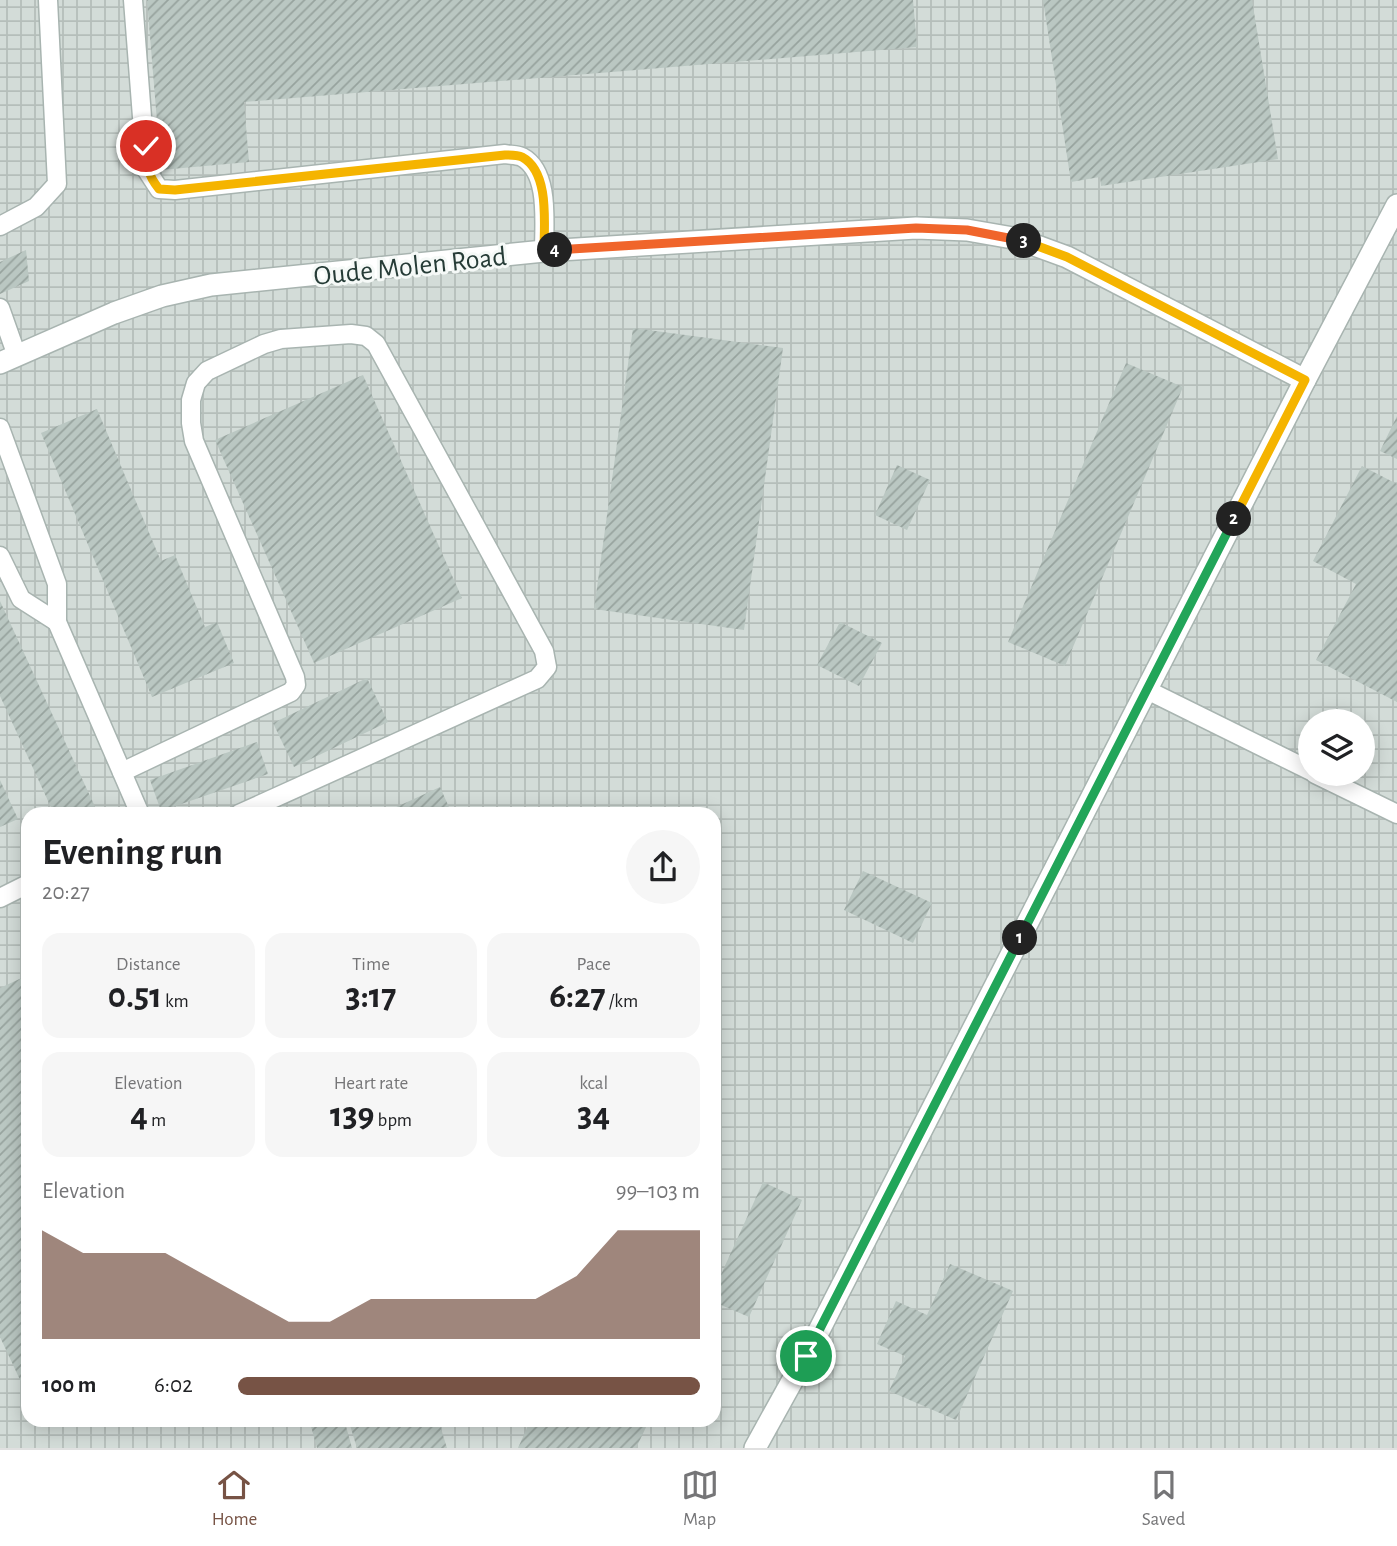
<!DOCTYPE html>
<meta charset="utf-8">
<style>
body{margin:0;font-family:"Alegreya Sans",sans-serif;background:#f6f6f6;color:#202124;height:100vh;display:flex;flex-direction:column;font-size:26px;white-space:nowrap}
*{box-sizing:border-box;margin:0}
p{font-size:23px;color:#757577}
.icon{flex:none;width:38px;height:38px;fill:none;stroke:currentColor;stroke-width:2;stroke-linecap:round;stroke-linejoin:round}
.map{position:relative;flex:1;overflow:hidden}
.panel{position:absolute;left:21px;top:807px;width:700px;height:620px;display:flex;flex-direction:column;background:#fff;border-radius:21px;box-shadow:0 4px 18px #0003}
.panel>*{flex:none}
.controls{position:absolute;left:1298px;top:709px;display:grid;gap:14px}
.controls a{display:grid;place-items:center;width:77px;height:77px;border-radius:50%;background:#fff;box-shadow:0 4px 18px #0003;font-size:35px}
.pin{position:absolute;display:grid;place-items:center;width:60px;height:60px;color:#fff;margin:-30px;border:4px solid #fff;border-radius:50%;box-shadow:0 2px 7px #0007}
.km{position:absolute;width:35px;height:35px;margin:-18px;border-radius:50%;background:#222;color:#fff;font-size:19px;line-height:35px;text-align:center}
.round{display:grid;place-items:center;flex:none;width:74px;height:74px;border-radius:37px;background:#f6f6f6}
.overview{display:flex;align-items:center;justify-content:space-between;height:119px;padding:0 21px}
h1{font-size:38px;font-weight:700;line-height:52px}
.metrics{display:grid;grid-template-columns:repeat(3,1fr);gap:10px;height:119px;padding:7px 21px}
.metrics div{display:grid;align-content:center;border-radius:18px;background:#f6f6f6;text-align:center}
.metrics b{font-size:35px;font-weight:700}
.metrics small{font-size:19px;font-weight:400}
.metrics p{font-size:19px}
.chart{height:196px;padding:14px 21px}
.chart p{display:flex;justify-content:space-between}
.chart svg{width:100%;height:126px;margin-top:7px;fill:#775345;opacity:.7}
ul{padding:0 21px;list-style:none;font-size:23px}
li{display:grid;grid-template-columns:112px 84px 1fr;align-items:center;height:52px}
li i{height:18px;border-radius:9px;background:#775345}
.tab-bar{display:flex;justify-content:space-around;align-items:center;height:98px;border-top:2px solid #e0e0e0;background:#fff;font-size:19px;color:#757577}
.tab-bar a{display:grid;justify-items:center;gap:4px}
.tab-bar .current{color:#775345}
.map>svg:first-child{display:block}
.industrial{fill:url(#industrial-grid);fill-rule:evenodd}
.building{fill:url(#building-hatch)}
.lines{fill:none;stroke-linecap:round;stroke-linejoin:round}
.service-casing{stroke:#a8b4b0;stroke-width:21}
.minor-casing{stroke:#a8b4b0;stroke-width:24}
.service{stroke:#fff;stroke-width:18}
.minor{stroke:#fff;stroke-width:21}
.split-1-casing{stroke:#fff;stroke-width:14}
.split-2-casing{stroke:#fff;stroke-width:14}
.split-3-casing{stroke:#fff;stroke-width:14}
.split-4-casing{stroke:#fff;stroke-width:14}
.split-5-casing{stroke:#fff;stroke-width:14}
.split-1{stroke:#22a559;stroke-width:9}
.split-2{stroke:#22a559;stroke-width:9}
.split-3{stroke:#f5b400;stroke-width:9}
.split-4{stroke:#f0652b;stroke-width:9}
.split-5{stroke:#f5b400;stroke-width:9}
.labels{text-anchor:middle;stroke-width:6;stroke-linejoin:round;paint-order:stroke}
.street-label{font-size:28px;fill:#263c37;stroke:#f5f9f7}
</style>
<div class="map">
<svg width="1397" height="1448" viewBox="0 0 1397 1448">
<defs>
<pattern id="industrial-grid" width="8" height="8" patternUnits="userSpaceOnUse" patternTransform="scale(1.75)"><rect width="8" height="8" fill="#d3dcd8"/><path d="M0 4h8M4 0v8" fill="none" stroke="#b5beba"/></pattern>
<pattern id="building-hatch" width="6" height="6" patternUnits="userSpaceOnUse" patternTransform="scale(1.75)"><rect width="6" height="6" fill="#bac7c2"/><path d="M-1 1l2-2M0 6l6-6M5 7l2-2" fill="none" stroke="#97a39e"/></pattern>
</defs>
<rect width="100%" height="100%" fill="#e5ece9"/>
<path class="industrial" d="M 0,0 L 1397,0 L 1397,1448 L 0,1448 ZM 1311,721 L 1363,721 L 1363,774 L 1311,774 ZM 28,814 L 714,814 L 714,1419 L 28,1419 Z"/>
<g class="building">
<path d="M 147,0 L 913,0 L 917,47 L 244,102 L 249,162 L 161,170 Z"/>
<path d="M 1043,0 L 1252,0 L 1278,159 L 1101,186 L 1100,177 L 1071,182 Z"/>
<path d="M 26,250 L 29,281 L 0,294 L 0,262 Z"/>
<path d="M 633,328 L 783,348 L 744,630 L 594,609 Z"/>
<path d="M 1126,363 L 1183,387 L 1065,666 L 1008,642 Z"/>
<path d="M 363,375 L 462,598 L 314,663 L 215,440 Z"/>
<path d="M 97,409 L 161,561 L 175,555 L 205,627 L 217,622 L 234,663 L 152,697 L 41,433 Z"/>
<path d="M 1397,416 L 1397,459 L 1380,451 Z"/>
<path d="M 897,465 L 930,480 L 907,530 L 875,515 Z"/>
<path d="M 1362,466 L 1397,484 L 1397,702 L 1316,660 L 1356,584 L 1313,561 Z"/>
<path d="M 0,601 L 97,811 L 90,814 L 54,814 L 0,696 Z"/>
<path d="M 840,622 L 882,643 L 859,686 L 817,665 Z"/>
<path d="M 367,678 L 388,722 L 294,767 L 273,723 Z"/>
<path d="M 257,742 L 268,774 L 161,811 L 150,780 Z"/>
<path d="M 0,780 L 18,819 L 0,827 Z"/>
<path d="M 440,787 L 452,814 L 381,814 Z"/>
<path d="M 863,871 L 932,903 L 913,943 L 844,910 Z"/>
<path d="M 28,975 L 28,1397 L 0,1337 L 0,988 Z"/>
<path d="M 763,1182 L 802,1200 L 749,1317 L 714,1302 L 714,1290 Z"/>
<path d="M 950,1264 L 1013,1291 L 956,1420 L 889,1391 L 905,1356 L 877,1344 L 896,1301 L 927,1315 Z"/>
<path d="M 38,1419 L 57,1419 L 41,1426 Z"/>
<path d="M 309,1419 L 344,1419 L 352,1448 L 317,1448 Z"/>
<path d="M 348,1419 L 438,1419 L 447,1448 L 357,1448 Z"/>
<path d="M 531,1419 L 650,1419 L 636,1448 L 518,1448 Z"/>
</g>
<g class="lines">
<g class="service-casing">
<g id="service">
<path d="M 133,0 L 146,169 L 159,189 L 175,190 L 505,154 C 510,155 518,155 522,157 C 550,172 544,223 544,251"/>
<path d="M 0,226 L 36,207 L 57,184 L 48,0"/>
<path d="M 0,308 L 17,356"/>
<path d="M 0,428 L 57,584 L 57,622 L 140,814"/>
<path d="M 0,556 L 21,599 L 57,622"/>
<path d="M 1147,690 L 1311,771"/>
<path d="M 122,772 L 291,692 L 296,685 L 295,677 L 194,441 L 191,423 L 191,400 L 196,383 L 207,371 L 264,344 L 281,339 L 351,334 L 366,336 L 376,344 L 544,651 L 547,667 L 537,679 L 239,814"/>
<path d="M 1315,774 L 1397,814"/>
<path d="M 0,898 L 28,884"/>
</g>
</g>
<g class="minor-casing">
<g id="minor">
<path d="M 0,363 L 114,313 L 162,296 L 211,285 L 544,251 L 916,228 L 967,230 L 1018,239 L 1067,257 L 1305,380"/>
<path d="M 755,1448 L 806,1356 L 1305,380 L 1397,205"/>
</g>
</g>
<use href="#service" class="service"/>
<use href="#minor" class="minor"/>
</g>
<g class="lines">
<g class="split-1-casing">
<path id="split-1" d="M 806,1356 L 1020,938"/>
</g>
<g class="split-2-casing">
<path id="split-2" d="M 1020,938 L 1234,519"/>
</g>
<g class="split-3-casing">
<path id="split-3" d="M 1024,241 L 1067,257 L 1305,380 L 1234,519"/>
</g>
<g class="split-4-casing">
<path id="split-4" d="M 555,250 L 916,228 L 967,230 L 1024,241"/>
</g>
<g class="split-5-casing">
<path id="split-5" d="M 146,146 C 146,164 147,174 159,189 L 175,190 L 505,155 C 510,155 518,155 522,157 C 550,172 544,224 544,251 L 555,250"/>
</g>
<use href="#split-1" class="split-1"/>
<use href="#split-2" class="split-2"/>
<use href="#split-3" class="split-3"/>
<use href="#split-4" class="split-4"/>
<use href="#split-5" class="split-5"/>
</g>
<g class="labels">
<g class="street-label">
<text transform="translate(410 265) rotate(-6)" y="10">Oude Molen Road</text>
</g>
</g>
</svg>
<div class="controls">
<a><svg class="icon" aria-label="layers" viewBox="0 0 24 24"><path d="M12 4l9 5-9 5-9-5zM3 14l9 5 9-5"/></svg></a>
</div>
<div class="pin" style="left:806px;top:1356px;background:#1e9e55"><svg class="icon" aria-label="arrive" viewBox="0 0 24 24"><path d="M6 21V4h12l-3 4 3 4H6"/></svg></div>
<div class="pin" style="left:146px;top:146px;background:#d93025"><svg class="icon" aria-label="check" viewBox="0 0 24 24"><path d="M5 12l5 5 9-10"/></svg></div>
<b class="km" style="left:1020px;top:938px">1</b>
<b class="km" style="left:1234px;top:519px">2</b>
<b class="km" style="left:1024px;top:241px">3</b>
<b class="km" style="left:555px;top:250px">4</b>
<section class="panel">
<div class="overview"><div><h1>Evening run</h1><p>20:27</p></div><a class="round"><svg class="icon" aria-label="share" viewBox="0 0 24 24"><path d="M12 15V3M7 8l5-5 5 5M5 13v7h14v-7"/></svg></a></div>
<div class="metrics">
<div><p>Distance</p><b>0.51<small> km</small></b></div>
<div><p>Time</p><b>3:17</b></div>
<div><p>Pace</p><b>6:27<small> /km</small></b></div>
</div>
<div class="metrics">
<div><p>Elevation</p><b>4<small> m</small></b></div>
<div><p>Heart rate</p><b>139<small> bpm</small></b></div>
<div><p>kcal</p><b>34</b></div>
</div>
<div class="chart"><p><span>Elevation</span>99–103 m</p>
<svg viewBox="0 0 160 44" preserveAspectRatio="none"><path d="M0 44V6L10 14L20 14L30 14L40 22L50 30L60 38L70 38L80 30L90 30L100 30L110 30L120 30L130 22L140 6L150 6L160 6V44z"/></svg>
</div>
<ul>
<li><b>100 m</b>6:02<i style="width:100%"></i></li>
</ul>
</section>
</div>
<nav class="tab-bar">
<a class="current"><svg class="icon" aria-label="home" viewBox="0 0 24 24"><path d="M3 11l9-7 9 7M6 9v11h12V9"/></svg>Home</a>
<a><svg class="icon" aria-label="map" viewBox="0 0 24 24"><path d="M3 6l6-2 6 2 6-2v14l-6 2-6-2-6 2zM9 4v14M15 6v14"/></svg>Map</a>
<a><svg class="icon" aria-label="saved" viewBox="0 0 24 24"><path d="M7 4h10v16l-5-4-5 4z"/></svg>Saved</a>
</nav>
